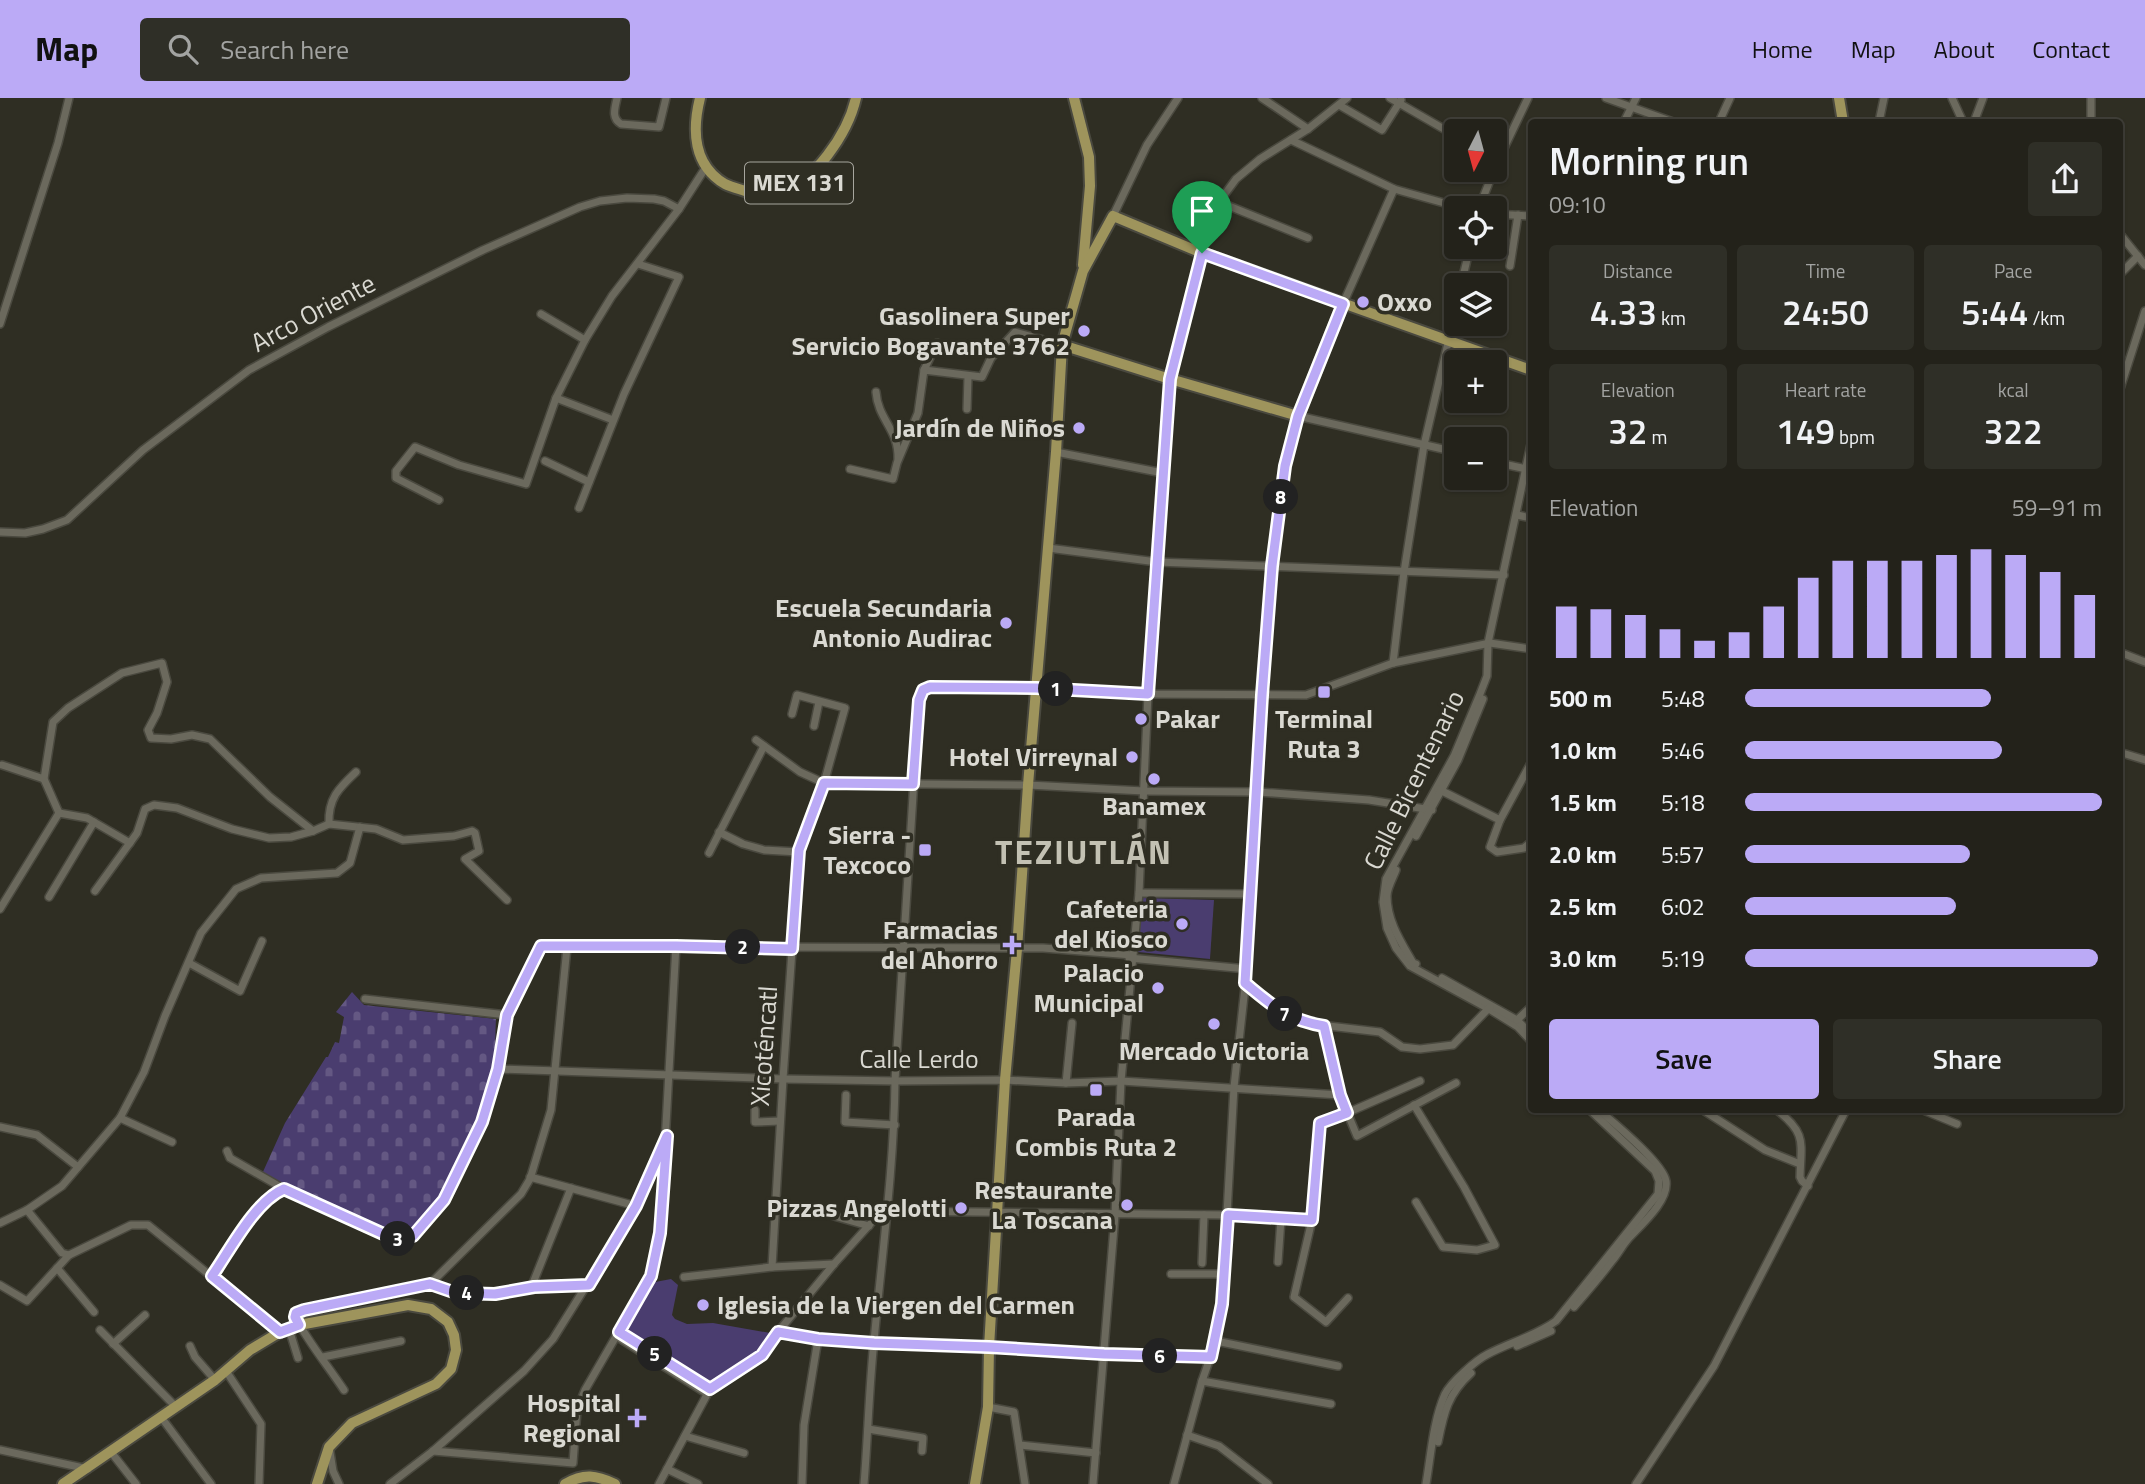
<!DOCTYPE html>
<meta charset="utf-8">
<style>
body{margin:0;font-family:"Titillium Web",sans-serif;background:#2f2f27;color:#f1f3f6;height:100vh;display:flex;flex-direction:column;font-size:26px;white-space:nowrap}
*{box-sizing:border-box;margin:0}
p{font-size:23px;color:#a3a4a2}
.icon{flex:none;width:38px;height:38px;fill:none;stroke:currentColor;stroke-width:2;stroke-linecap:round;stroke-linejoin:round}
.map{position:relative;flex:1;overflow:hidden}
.details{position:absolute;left:1528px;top:21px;width:595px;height:994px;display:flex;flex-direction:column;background:#23221a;border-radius:7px;box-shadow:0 2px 5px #0004,0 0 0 2px #403f39}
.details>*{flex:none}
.needle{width:46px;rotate:186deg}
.fabs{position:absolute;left:1444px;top:21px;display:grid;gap:14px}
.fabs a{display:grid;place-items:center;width:63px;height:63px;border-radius:7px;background:#23221a;box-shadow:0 2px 5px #0004,0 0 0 2px #403f39;font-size:35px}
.pin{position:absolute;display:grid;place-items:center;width:60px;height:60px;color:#fff;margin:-72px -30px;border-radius:50% 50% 50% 0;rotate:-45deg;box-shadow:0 0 7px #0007}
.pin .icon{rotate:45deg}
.km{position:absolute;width:35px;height:35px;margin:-18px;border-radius:50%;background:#222;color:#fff;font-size:19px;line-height:35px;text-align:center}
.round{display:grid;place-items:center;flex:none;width:74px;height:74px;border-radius:7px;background:#2f2f27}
.headline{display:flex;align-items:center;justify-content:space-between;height:119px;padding:0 21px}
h1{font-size:38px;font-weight:600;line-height:52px}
.figures{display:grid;grid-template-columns:repeat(3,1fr);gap:10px;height:119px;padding:7px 21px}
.figures div{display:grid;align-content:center;border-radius:7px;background:#2f2f27;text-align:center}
.figures b{font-size:35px;font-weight:600}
.figures small{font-size:19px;font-weight:400}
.figures p{font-size:19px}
.chart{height:196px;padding:14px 21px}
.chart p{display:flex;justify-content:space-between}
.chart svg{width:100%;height:126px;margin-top:7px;stroke:#bbaaf6;stroke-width:6}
.primary-button{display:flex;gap:14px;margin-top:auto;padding:14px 21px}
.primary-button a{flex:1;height:80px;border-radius:7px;background:#bbaaf6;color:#111;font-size:28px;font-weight:600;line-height:80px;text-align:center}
.primary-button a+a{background:#2f2f27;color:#f1f3f6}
ul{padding:0 21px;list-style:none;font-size:23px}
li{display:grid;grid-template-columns:112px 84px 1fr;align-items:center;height:52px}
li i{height:18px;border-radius:9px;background:#bbaaf6}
header{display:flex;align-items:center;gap:42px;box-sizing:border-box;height:98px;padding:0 35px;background:#bbaaf6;color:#111}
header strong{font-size:33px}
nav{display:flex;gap:38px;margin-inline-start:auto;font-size:24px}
.search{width:490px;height:63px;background:#2f2f27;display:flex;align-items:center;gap:18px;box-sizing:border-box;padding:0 24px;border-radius:7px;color:#a3a4a2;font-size:26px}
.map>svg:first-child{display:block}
.cemetery{fill:url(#cemetery-stones)}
.green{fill:#4a3d6f}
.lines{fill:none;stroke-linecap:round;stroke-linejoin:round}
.street-casing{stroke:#4a493f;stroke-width:10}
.primary-casing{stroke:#4a493f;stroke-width:14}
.street{stroke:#6b695d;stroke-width:7}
.primary{stroke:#9e945c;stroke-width:10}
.route-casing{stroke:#fff;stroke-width:14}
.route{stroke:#bbaaf6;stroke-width:9}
.poi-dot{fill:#bbaaf6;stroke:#2f2e23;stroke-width:2.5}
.labels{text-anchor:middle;stroke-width:7;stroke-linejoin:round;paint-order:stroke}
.shield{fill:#2f2e23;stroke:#a7a69e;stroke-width:2}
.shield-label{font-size:24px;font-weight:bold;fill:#dad9d2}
.poi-label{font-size:26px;font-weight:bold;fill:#dad9d2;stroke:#2f2e23;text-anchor:end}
.street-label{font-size:26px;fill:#dad9d2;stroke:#2f2e23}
.district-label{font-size:33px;font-weight:bold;letter-spacing:2px;fill:#c3c1b3;stroke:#2f2e23}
</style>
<header>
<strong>Map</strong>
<div class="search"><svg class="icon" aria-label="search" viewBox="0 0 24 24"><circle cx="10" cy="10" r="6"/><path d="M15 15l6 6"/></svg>Search here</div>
<nav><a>Home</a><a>Map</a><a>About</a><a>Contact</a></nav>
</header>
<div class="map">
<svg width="2145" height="1386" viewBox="0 0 2145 1386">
<defs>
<pattern id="cemetery-stones" width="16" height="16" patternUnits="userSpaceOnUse" patternTransform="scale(1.75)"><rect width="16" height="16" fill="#4a3d6f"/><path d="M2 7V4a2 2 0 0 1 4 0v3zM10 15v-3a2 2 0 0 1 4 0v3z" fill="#645883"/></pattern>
</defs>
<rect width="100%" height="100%" fill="#2f2e23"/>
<path class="cemetery" d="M 352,894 L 364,907 L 496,921 C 495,935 496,950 494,964 C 485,1002 441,1143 393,1135 L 262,1076 L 285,1025 L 326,959 L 328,959 L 335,944 L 339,945 L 344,919 L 336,914 Z"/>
<g class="green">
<path d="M 1142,800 L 1214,802 L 1210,861 L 1138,854 Z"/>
<path d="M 671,1181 L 678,1187 L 672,1217 L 675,1221 L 687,1226 L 713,1225 L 776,1236 L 760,1254 L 710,1284 L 622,1230 L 650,1185 Z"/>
</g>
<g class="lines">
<g class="street-casing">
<g id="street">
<path d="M 617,0 C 615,10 611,20 621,26 L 659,29 L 666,0"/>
<path d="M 1262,0 L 1308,31"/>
<path d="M 1390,0 L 1456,38"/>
<path d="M 1606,0 L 1673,24"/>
<path d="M 1952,0 L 1963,24"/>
<path d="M 2091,0 L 2091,24"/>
<path d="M 1339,7 L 1382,32 L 1401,2"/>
<path d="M 1624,24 L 1636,0"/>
<path d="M 1719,24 L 1730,0"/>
<path d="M 1879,24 L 1884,0"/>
<path d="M 1974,24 L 1983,0"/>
<path d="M 1291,42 L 1394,91 L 1462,110"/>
<path d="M 1494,71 L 1528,0"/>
<path d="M 1219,104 L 1308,140"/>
<path d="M 1479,110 L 1494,72"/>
<path d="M 1494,116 L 1531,118"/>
<path d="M 1113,118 L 1147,47 L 1178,0"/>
<path d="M 2119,135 L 2145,167"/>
<path d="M 1510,168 L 1518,117"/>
<path d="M 2119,177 L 2138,158"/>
<path d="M 1461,187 L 1470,149"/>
<path d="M 1343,206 L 1394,91"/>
<path d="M 541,216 L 585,242"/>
<path d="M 0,226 L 58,45 L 69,0"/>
<path d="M 924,272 L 982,279 L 991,260 L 1015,234 L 1062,247"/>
<path d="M 876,294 C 878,322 899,331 898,361"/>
<path d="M 2119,294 L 2145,213"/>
<path d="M 556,300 L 613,322"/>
<path d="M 967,311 L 968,279"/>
<path d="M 1531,346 L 1488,545 L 1487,578 L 1480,596 L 1454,658 L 1386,781 L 1383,804 L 1387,830 L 1396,850 L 1410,868 L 1489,911 L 1518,929 L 1531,943"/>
<path d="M 1056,354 L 1163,375"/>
<path d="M 545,363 L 589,384"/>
<path d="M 1494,364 L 1531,372"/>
<path d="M 850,371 L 893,381 L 897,365 L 918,315 L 924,272 L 937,245"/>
<path d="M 439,402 L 396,380 L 396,373 L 415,349 L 459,367 L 526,386 L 556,300 L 585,242 L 612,198 L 679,111 L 706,69"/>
<path d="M 579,410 L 624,296 L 679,179 L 638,166"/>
<path d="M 1517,417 L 1531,420"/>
<path d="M 0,434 L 25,435 L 43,431 L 67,422 L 143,352 L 249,272 L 328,229 L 483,152 L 580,109 L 600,103 L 627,100 L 654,101 L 664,103 L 679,111"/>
<path d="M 1048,450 L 1157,464 L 1504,477"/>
<path d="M 2119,554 L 2145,564"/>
<path d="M 1393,565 L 1404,474 L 1424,347 L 1456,211"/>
<path d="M 814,628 L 819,604"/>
<path d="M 756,642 L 800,674 L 824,685 L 1028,687 L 1144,693 L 1258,694 L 1369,702 L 1432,712"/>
<path d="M 2119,654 L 2145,662"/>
<path d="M 1531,665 L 1500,722 L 1490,749 L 1497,754 L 1524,750 L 1531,744"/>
<path d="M 2,667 L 44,681"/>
<path d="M 1438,691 L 1500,722"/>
<path d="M 59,715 L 44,681 L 53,624 L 68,610 L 122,575 L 162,565 L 167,584 L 157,615 L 148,632 L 151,640 L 171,641 L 192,637 L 210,641 L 270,699 L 313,733"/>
<path d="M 59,715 L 87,720 L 130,745"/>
<path d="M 329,726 C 328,700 339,690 356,674"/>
<path d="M 719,734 L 743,746 L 764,752 L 799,754"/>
<path d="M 1416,738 L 1458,662 L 1483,601"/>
<path d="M 709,755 L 764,648"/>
<path d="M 1396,772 C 1393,780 1387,790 1387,798 C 1387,823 1401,844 1413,865 L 1416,866"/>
<path d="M 95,793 L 137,735 L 145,711 L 154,707 L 177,710 L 232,731 L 269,740 L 291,739 L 313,733 L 329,726 L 376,731 L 403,742 L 454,738 L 472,733 L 475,735 L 479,753 L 465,761 L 507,802"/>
<path d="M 1139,795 L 1251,796"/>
<path d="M 49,799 L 94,724"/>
<path d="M 0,811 L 59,715"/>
<path d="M 1129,860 L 1247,871"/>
<path d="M 189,865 L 240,893 L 262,843"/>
<path d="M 1442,880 L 1517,922 L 1531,936"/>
<path d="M 1245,885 L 1281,914 L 1303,925 L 1380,934 L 1402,949 L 1420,951 L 1453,947 L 1490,909"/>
<path d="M 365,901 L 507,917"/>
<path d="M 1517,922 L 1531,909"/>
<path d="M 1324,928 L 1340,997 L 1357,1038 L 1456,985"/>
<path d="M 498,971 L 783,981 L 895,983 L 1005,982 L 1066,985 L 1121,983 L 1340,997"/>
<path d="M 1066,985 L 1072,925"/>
<path d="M 846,997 L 845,1024 L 895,1027"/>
<path d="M 1414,1007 L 1464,1089 L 1495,1147 L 1477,1152 L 1443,1149 L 1416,1104"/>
<path d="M 755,1012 L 755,1024 L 780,1023"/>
<path d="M 1703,1012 L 1765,1052 L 1800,1066"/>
<path d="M 1777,1012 C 1807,1036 1801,1044 1800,1079 L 1802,1083 L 1808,1088"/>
<path d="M 1923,1012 L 1957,1026"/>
<path d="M 120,1020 L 172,1044"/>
<path d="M 0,1029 L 37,1037 L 78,1069"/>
<path d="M 227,1053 L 230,1060 L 284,1091 L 390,1139 L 399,1141 L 413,1138 L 444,1103 L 483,1024 L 498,971 L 507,917 L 541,848 L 1043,850 L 1132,857"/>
<path d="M 530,1079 L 636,1108"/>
<path d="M 806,1110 L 869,1128"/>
<path d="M 27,1112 L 62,1155 L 69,1157"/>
<path d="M 0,1125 L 27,1112 L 62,1088 L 120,1020 L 144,974 L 165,918 L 201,835 L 236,791 L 261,780 L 337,775 L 350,765 L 360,729"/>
<path d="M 1278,1164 L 1281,1121"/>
<path d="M 1202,1165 L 1204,1117"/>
<path d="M 772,1169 L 783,981 L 799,752 L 824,685 L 845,610 L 797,597 L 792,616"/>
<path d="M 57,1170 L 94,1214"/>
<path d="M 1171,1176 L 1225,1176"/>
<path d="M 212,1178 C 230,1152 255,1103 284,1091"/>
<path d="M 684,1179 L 772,1169 L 834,1166"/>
<path d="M 430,1186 L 456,1195 L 495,1196 L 534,1190 L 589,1187"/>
<path d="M 0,1187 L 27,1203 L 69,1157 L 131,1127 L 148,1127 L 280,1234"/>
<path d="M 531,1190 L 571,1090"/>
<path d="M 1348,1200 L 1326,1224 L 1294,1199 L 1312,1122 L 1320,1025 L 1347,1015 L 1420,983"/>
<path d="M 1574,1209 C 1587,1194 1600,1179 1612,1163 C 1618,1156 1622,1148 1628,1141 C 1641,1127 1669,1103 1666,1083 C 1663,1065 1614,1025 1599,1012"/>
<path d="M 289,1231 L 298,1260"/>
<path d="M 100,1232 L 176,1309"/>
<path d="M 619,1234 L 710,1291"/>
<path d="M 778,1234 L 818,1241 L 874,1245 L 989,1249 L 1104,1256 L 1211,1259"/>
<path d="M 616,1238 L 706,1295"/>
<path d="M 1216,1243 L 1338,1268"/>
<path d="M 113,1246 L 145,1217"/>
<path d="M 190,1248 L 195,1259 L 215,1282"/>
<path d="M 1517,1248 L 1551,1233"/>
<path d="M 323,1259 L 401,1243"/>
<path d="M 226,1273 L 261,1326 L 259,1386"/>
<path d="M 1202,1283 L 1331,1306"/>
<path d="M 344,1292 C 328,1268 309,1245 295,1219 L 296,1215 L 430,1186 L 521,1096 L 530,1081 L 551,1012 L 567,849"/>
<path d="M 988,1309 L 1014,1314 L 1025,1386"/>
<path d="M 161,1319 L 211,1386"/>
<path d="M 868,1331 L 923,1340 L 922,1353"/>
<path d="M 1187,1337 L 1219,1348 L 1268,1386"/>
<path d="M 685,1338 L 744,1355"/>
<path d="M 1438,1344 C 1444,1314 1448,1296 1471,1275"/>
<path d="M 1020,1347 L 1096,1355"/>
<path d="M 0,1352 L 88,1371"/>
<path d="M 433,1353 L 573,1365 L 577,1312 L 585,1292 L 651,1178 L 660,1135 L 676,847"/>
<path d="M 111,1354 L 136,1386"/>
<path d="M 330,1354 L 333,1373 L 339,1386"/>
<path d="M 667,1371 L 698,1386"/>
<path d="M 390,1386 L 433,1353 L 524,1273 L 553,1241 L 636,1108 L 663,1045"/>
<path d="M 659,1386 L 710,1291 L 762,1257 L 778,1234 L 834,1166 L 881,1114 L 888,1113 L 1228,1117 L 1312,1122"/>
<path d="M 802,1386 L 804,1327 L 818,1241"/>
<path d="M 864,1386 C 868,1338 869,1290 874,1243 C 882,1156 894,1070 895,983 L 919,602 L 923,592 L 930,589 L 1036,590 L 1148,596 L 1306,597 L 1393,565 L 1490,545 L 1531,551"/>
<path d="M 1093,1386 L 1115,1117 L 1121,983 L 1139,795 L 1148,596 L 1170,281 L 1202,155 L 1219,104 L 1236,81 L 1260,61 L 1308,31 L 1347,0"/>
<path d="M 1174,1386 L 1202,1283 L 1216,1243 L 1222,1206 L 1234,989 L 1247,871 L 1262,597 L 1272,468 L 1285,367 L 1298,318 L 1456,354"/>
<path d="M 1426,1386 C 1431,1357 1433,1323 1445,1296 C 1451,1284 1476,1262 1488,1256 C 1511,1244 1535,1238 1556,1223 L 1658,1096 L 1659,1083 L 1655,1073 L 1590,1012"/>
<path d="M 1636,1386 L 1714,1268 L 1846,1012"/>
</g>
</g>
<g class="primary-casing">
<g id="primary">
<path d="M 700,0 C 692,32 693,67 725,86 C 731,89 739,91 745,93 C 755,96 767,99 777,96 C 814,86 848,35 856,0"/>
<path d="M 1074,0 L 1089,59 L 1090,88 L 1083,167"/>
<path d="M 1839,0 L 1843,24"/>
<path d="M 1062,247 L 1170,281 L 1298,318 L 1343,206"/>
<path d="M 63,1386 L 215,1282 L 250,1252 L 280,1234 L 299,1227 L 408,1207 L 431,1211 L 448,1224 L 454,1237 L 456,1252 L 451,1271 L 436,1286 L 352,1325 L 329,1349 L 317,1386"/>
<path d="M 565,1386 C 584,1375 596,1377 615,1386"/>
<path d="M 975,1386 L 988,1309 L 989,1249 L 1005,982 L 1017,851 L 1028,687 L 1056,354 L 1062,247 L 1083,173 L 1113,118 L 1202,155 L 1531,272"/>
</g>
</g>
<use href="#street" class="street"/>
<use href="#primary" class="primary"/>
</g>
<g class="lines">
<g class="route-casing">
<path id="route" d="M 1202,155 L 1343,206 L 1298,318 L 1285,368 L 1272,468 L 1262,597 L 1245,885 C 1273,908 1287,922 1324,928 L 1340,997 L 1347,1015 L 1320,1025 L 1312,1122 L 1228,1117 L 1222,1206 L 1211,1259 L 1104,1256 L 989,1249 L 874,1245 L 818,1241 L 778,1234 L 762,1257 L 710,1291 L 619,1234 L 651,1178 L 660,1135 L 667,1038 L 636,1108 L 589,1187 L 534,1189 L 495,1196 L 456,1195 L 430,1186 L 304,1212 L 296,1215 L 295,1219 L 299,1227 L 280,1234 L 212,1178 C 230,1152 255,1103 284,1091 L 390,1139 L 399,1141 L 413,1138 L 444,1102 L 482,1024 L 498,971 L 507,917 L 541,848 L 676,848 L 792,851 L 799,752 L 824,685 L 913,686 L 919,602 L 923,592 L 930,589 L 1036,590 L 1148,596 L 1170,281 Z"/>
</g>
<use href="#route" class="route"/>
</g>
<g class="poi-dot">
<circle cx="1363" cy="204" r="7"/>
<circle cx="1084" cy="233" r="7"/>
<circle cx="1079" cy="330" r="7"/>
<circle cx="1006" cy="525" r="7"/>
<rect x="1317" y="587" width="14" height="14" rx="3.5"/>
<circle cx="1141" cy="621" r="7"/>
<circle cx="1132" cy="659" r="7"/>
<circle cx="1154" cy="681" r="7"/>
<rect x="918" y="745" width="14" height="14" rx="3.5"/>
<circle cx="1182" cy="826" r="7"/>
<path d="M1008.5 836.5h7v7h7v7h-7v7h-7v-7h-7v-7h7z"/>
<circle cx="1158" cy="890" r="7"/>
<circle cx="1214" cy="926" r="7"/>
<rect x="1089" y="985" width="14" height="14" rx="3.5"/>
<circle cx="1127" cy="1107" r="7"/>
<circle cx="961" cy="1110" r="7"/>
<circle cx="703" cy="1207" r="7"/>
<path d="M633.5 1309.5h7v7h7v7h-7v7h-7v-7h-7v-7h7z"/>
</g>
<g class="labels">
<rect class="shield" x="745" y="64.5" width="108" height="41" rx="5"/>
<g class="shield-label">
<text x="799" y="93">MEX 131</text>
</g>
<g class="poi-label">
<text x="1377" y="213" text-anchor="start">Oxxo</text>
<text x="1070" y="227">Gasolinera Super<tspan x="1070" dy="30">Servicio Bogavante 3762</tspan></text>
<text x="1065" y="339">Jardín de Niños</text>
<text x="992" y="519">Escuela Secundaria<tspan x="992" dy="30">Antonio Audirac</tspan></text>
<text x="1155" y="630" text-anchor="start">Pakar</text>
<text x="1324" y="630" text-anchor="middle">Terminal<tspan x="1324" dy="30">Ruta 3</tspan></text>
<text x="1118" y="668">Hotel Virreynal</text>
<text x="1154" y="717" text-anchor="middle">Banamex</text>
<text x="911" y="746">Sierra -<tspan x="911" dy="30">Texcoco</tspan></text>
<text x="1168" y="820">Cafeteria<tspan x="1168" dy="30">del Kiosco</tspan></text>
<text x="998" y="841">Farmacias<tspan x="998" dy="30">del Ahorro</tspan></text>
<text x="1144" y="884">Palacio<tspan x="1144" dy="30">Municipal</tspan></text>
<text x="1214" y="962" text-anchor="middle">Mercado Victoria</text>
<text x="1096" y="1028" text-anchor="middle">Parada<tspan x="1096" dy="30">Combis Ruta 2</tspan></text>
<text x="1113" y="1101">Restaurante<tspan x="1113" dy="30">La Toscana</tspan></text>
<text x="947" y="1119">Pizzas Angelotti</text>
<text x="717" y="1216" text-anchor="start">Iglesia de la Viergen del Carmen</text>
<text x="621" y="1314">Hospital<tspan x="621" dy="30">Regional</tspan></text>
</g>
<g class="street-label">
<text transform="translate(313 215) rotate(-28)" y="9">Arco Oriente</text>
<text transform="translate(1414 682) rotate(-64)" y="9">Calle Bicentenario</text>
<text transform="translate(764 948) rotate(-86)" y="9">Xicoténcatl</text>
<text x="919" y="970">Calle Lerdo</text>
</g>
<g class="district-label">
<text x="1084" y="766">TEZIUTLÁN</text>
</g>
</g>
</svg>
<div class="fabs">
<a><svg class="needle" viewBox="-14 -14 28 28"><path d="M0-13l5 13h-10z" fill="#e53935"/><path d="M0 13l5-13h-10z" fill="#a3a4a2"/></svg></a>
<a><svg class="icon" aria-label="locate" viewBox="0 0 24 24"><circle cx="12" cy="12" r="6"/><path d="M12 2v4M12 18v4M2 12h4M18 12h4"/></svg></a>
<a><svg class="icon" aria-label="layers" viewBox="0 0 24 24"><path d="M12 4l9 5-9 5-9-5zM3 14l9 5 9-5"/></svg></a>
<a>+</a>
<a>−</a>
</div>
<div class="pin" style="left:1202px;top:155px;background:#1e9e55"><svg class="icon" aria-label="arrive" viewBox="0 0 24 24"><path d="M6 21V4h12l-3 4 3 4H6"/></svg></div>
<b class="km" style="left:1056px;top:591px">1</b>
<b class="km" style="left:743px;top:849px">2</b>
<b class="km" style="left:398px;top:1141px">3</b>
<b class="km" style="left:467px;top:1195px">4</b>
<b class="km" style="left:655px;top:1256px">5</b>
<b class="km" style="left:1160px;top:1258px">6</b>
<b class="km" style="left:1285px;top:916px">7</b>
<b class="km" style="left:1281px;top:399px">8</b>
<section class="details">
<div class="headline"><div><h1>Morning run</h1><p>09:10</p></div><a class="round"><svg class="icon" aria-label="share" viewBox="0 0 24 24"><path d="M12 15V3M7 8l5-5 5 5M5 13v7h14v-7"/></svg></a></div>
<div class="figures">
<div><p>Distance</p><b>4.33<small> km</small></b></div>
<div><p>Time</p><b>24:50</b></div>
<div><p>Pace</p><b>5:44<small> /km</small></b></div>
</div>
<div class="figures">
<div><p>Elevation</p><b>32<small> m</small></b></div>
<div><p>Heart rate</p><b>149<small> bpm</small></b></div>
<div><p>kcal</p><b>322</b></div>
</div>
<div class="chart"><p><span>Elevation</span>59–91 m</p>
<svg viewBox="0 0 160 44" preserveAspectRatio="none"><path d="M5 44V26M15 44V27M25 44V29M35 44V34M45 44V38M55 44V35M65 44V26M75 44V16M85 44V10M95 44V10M105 44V10M115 44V8M125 44V6M135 44V8M145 44V14M155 44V22"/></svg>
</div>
<ul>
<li><b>500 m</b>5:48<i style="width:69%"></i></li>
<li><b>1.0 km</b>5:46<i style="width:72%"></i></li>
<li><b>1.5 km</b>5:18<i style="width:100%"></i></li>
<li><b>2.0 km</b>5:57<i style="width:63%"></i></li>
<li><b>2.5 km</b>6:02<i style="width:59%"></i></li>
<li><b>3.0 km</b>5:19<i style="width:99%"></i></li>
</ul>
<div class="primary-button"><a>Save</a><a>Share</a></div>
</section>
</div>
